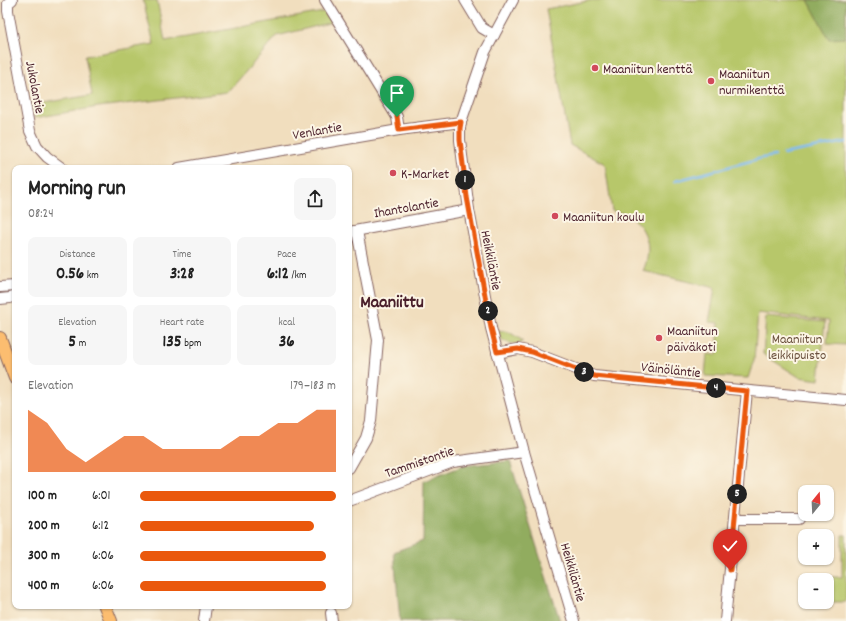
<!DOCTYPE html>
<meta charset="utf-8">
<style>
body{margin:0;font-family:Dekko,sans-serif;background:#f6f6f6;color:#222;height:100vh;display:flex;flex-direction:column;font-size:15px;white-space:nowrap}
*{box-sizing:border-box;margin:0}
p{font-size:13px;color:#767676}
.icon{flex:none;width:22px;height:22px;fill:none;stroke:currentColor;stroke-width:2;stroke-linecap:round;stroke-linejoin:round}
.map{position:relative;flex:1;overflow:hidden}
.sheet{position:absolute;left:12px;top:165px;width:340px;height:444px;display:flex;flex-direction:column;background:#fff;border-radius:8px;box-shadow:0 1px 3px #0004}
.sheet>*{flex:none}
.needle{width:26px;rotate:18deg}
.controls{position:absolute;left:798px;top:485px;display:grid;gap:8px}
.controls a{display:grid;place-items:center;width:36px;height:36px;border-radius:8px;background:#fff;box-shadow:0 1px 3px #0004;font-size:20px}
.pin{position:absolute;display:grid;place-items:center;width:34px;height:34px;color:#fff;margin:-41px -17px;border-radius:50% 50% 50% 0;rotate:-45deg;box-shadow:0 0 4px #0007}
.pin .icon{rotate:45deg}
.km{position:absolute;width:20px;height:20px;margin:-10px;border-radius:50%;background:#222;color:#fff;font-size:11px;line-height:20px;text-align:center}
.round{display:grid;place-items:center;flex:none;width:42px;height:42px;border-radius:8px;background:#f6f6f6}
.headline{display:flex;align-items:center;justify-content:space-between;height:68px;padding:0 16px}
h1{font-size:22px;font-weight:800;line-height:30px}
.metrics{display:grid;grid-template-columns:repeat(3,1fr);gap:6px;height:68px;padding:4px 16px}
.metrics div{display:grid;align-content:center;border-radius:8px;background:#f6f6f6;text-align:center}
.metrics b{font-size:17px;font-weight:800}
.metrics small{font-size:11px;font-weight:400}
.metrics p{font-size:11px}
.chart{height:112px;padding:8px 16px}
.chart p{display:flex;justify-content:space-between}
.chart svg{width:100%;height:72px;margin-top:4px;fill:#ea580c;opacity:.7}
ul{padding:0 16px;list-style:none;font-size:13px}
li{display:grid;grid-template-columns:64px 48px 1fr;align-items:center;height:30px}
li i{height:10px;border-radius:5px;background:#ea580c}
.map>svg:first-child{display:block}
.green{fill:#b7c76a;stroke:#80734a}
.forest{fill:#91ac5e;stroke:#6e6644}
.lines{fill:none;stroke-linecap:round;stroke-linejoin:round}
.stream{stroke:#80bcf2;stroke-width:2.5}
.minor-casing{stroke:#84625e;stroke-width:12}
.major-casing{stroke:#84625e;stroke-width:14}
.minor{stroke:#fff;stroke-width:10}
.major{stroke:#fcbd6f;stroke-width:12}
.route-casing{stroke:#fff;stroke-width:8}
.route{stroke:#ea580c;stroke-width:5}
.poi-dot{fill:#d1495b;stroke:#fcf5e5;stroke-width:1.5}
.labels{text-anchor:middle;stroke-width:4;stroke-linejoin:round;paint-order:stroke}
.poi-label{font-size:14px;fill:#4a1f2b;stroke:#fcf5e5;text-anchor:start}
.street-label{font-size:14px;fill:#4a1f2b;stroke:#fcf5e5}
.park-label{font-size:14px;fill:#6b513e;stroke:#fcf5e5}
.district-label{font-size:18px;font-weight:bold;fill:#4a1f2b;stroke:#fcf5e5}
</style>
<div class="map">
<svg width="846" height="621" viewBox="0 0 846 621">
<rect width="100%" height="100%" fill="#fcf5e5"/>
<filter id="ink" filterUnits="userSpaceOnUse"><feTurbulence type="fractalNoise" baseFrequency=".025" numOctaves="2"/><feDisplacementMap in="SourceGraphic" scale="8" xChannelSelector="R" yChannelSelector="G"/><feConvolveMatrix kernelMatrix="1 2 1 2 8 2 1 2 1" color-interpolation-filters="sRGB"/></filter>
<filter id="wash" filterUnits="userSpaceOnUse"><feTurbulence type="fractalNoise" baseFrequency=".012" numOctaves="4" result="noise"/><feDisplacementMap in="SourceGraphic" scale="16" xChannelSelector="R" yChannelSelector="G"/><feGaussianBlur stdDeviation="0.9" result="paint"/><feColorMatrix in="noise" values="0 0 0 0 0 0 0 0 0 0 0 0 0 0 0 0 0 1.4 0 .05"/><feComposite in="paint" operator="in"/></filter>
<g filter="url(#wash)">
<rect width="100%" height="100%" fill="#f1debe"/>
<g class="green">
<path d="M 143,0 L 157,0 L 165,41 L 328,11 L 333,22 L 277,36 L 228,92 L 98,107 L 35,118 L 31,105 L 92,95 L 85,56 L 154,44 Z"/>
<path d="M 593,0 L 846,0 L 846,345 L 827,344 L 829,321 L 758,313 L 754,360 L 748,378 L 705,376 L 707,354 L 717,355 L 719,323 L 709,322 L 715,288 L 643,271 C 653,249 648,225 625,214 C 621,212 616,212 612,211 L 605,164 L 570,145 L 546,9 Z"/>
<path d="M 766,317 L 825,322 L 819,380 L 799,377 L 763,354 Z"/>
<path d="M 504,331 L 509,332 L 523,341 L 519,344 C 510,344 500,342 497,332 Z"/>
<path d="M 842,535 L 846,535 L 846,602 L 821,602 L 827,602 L 827,580 L 821,580 L 821,577 L 842,577 Z"/>
</g>
<g class="forest">
<path d="M 808,0 L 846,0 L 846,38 L 829,39 Z"/>
<path d="M 510,461 L 560,621 L 400,621 L 394,552 L 423,541 L 424,481 L 463,466 Z"/>
</g>
<g class="lines">
<g class="stream">
<path d="M 783,154 L 846,142"/>
<path d="M 675,181 L 762,158 L 775,156"/>
</g>
</g>
</g>
<g filter="url(#ink)">
<g class="lines">
<g class="minor-casing">
<g id="minor">
<path d="M 12,0 L 8,3 L 8,11 L 30,131 L 37,146 L 47,157 L 62,168"/>
<path d="M 325,0 L 397,117 L 399,130"/>
<path d="M 465,0 L 482,28 L 494,35"/>
<path d="M 513,0 L 485,52 L 461,122 L 460,128 L 460,140 L 469,210 L 491,328 L 524,452 L 574,621"/>
<path d="M 179,168 L 399,130 L 461,122"/>
<path d="M 349,232 L 469,210"/>
<path d="M 0,287 L 15,286"/>
<path d="M 0,299 L 10,298 L 15,296"/>
<path d="M 497,353 L 518,349 L 532,352 L 594,376 L 846,400"/>
<path d="M 349,468 L 366,438 L 371,421 L 378,340 L 357,231"/>
<path d="M 349,501 L 453,462 L 524,452"/>
<path d="M 735,519 L 799,519"/>
<path d="M 331,613 L 332,621"/>
<path d="M 204,621 L 206,606"/>
<path d="M 725,621 L 747,391"/>
</g>
</g>
<g class="major-casing">
<g id="major">
<path d="M 0,338 L 15,378"/>
<path d="M 105,606 L 111,621"/>
</g>
</g>
<use href="#minor" class="minor"/>
<use href="#major" class="major"/>
</g>
</g>
<g class="lines" filter="url(#ink)">
<g class="route-casing">
<path id="route" d="M 397,117 L 399,130 L 461,122 L 460,128 L 460,140 L 467,197 L 491,328 L 497,352 L 518,349 L 532,352 L 594,376 L 747,391 L 730,570"/>
</g>
<use href="#route" class="route"/>
</g>
<g class="poi-dot">
<circle cx="595" cy="68" r="4"/>
<circle cx="711" cy="81" r="4"/>
<circle cx="393" cy="173" r="4"/>
<circle cx="555" cy="216" r="4"/>
<circle cx="659" cy="338" r="4"/>
</g>
<g class="labels">
<g class="poi-label">
<text x="603" y="73">Maaniitun kenttä</text>
<text x="719" y="78">Maaniitun<tspan x="719" dy="16">nurmikenttä</tspan></text>
<text x="401" y="178">K-Market</text>
<text x="563" y="221">Maaniitun koulu</text>
<text x="667" y="335">Maaniitun<tspan x="667" dy="16">päiväkoti</tspan></text>
</g>
<g class="street-label">
<text transform="translate(36 87) rotate(79)" y="5">Jukolantie</text>
<text transform="translate(317 130) rotate(-10)" y="5">Venlantie</text>
<text transform="translate(406 207) rotate(-10)" y="5">Ihantolantie</text>
<text transform="translate(492 260) rotate(79)" y="5">Heikkiläntie</text>
<text transform="translate(671 369) rotate(6)" y="5">Väinöläntie</text>
<text transform="translate(419 461) rotate(-19)" y="5">Tammistontie</text>
<text transform="translate(574 572) rotate(74)" y="5">Heikkiläntie</text>
</g>
<g class="park-label">
<text x="797" y="343">Maaniitun<tspan x="797" dy="16">leikkipuisto</tspan></text>
</g>
<g class="district-label">
<text x="392" y="307">Maaniittu</text>
</g>
</g>
</svg>
<div class="controls">
<a><svg class="needle" viewBox="-14 -14 28 28"><path d="M0-13l5 13h-10z" fill="#e53935"/><path d="M0 13l5-13h-10z" fill="#767676"/></svg></a>
<a>+</a>
<a>−</a>
</div>
<div class="pin" style="left:397px;top:117px;background:#1e9e55"><svg class="icon" aria-label="arrive" viewBox="0 0 24 24"><path d="M6 21V4h12l-3 4 3 4H6"/></svg></div>
<div class="pin" style="left:730px;top:570px;background:#d93025"><svg class="icon" aria-label="check" viewBox="0 0 24 24"><path d="M5 12l5 5 9-10"/></svg></div>
<b class="km" style="left:465px;top:180px">1</b>
<b class="km" style="left:488px;top:311px">2</b>
<b class="km" style="left:584px;top:372px">3</b>
<b class="km" style="left:716px;top:388px">4</b>
<b class="km" style="left:737px;top:494px">5</b>
<section class="sheet">
<div class="headline"><div><h1>Morning run</h1><p>08:24</p></div><a class="round"><svg class="icon" aria-label="share" viewBox="0 0 24 24"><path d="M12 15V3M7 8l5-5 5 5M5 13v7h14v-7"/></svg></a></div>
<div class="metrics">
<div><p>Distance</p><b>0.56<small> km</small></b></div>
<div><p>Time</p><b>3:28</b></div>
<div><p>Pace</p><b>6:12<small> /km</small></b></div>
</div>
<div class="metrics">
<div><p>Elevation</p><b>5<small> m</small></b></div>
<div><p>Heart rate</p><b>135<small> bpm</small></b></div>
<div><p>kcal</p><b>36</b></div>
</div>
<div class="chart"><p><span>Elevation</span>179–183 m</p>
<svg viewBox="0 0 160 44" preserveAspectRatio="none"><path d="M0 44V6L10 14L20 30L30 38L40 30L50 22L60 22L70 30L80 30L90 30L100 30L110 22L120 22L130 14L140 14L150 6L160 6V44z"/></svg>
</div>
<ul>
<li><b>100 m</b>6:01<i style="width:100%"></i></li>
<li><b>200 m</b>6:12<i style="width:89%"></i></li>
<li><b>300 m</b>6:06<i style="width:95%"></i></li>
<li><b>400 m</b>6:06<i style="width:95%"></i></li>
</ul>
</section>
</div>
